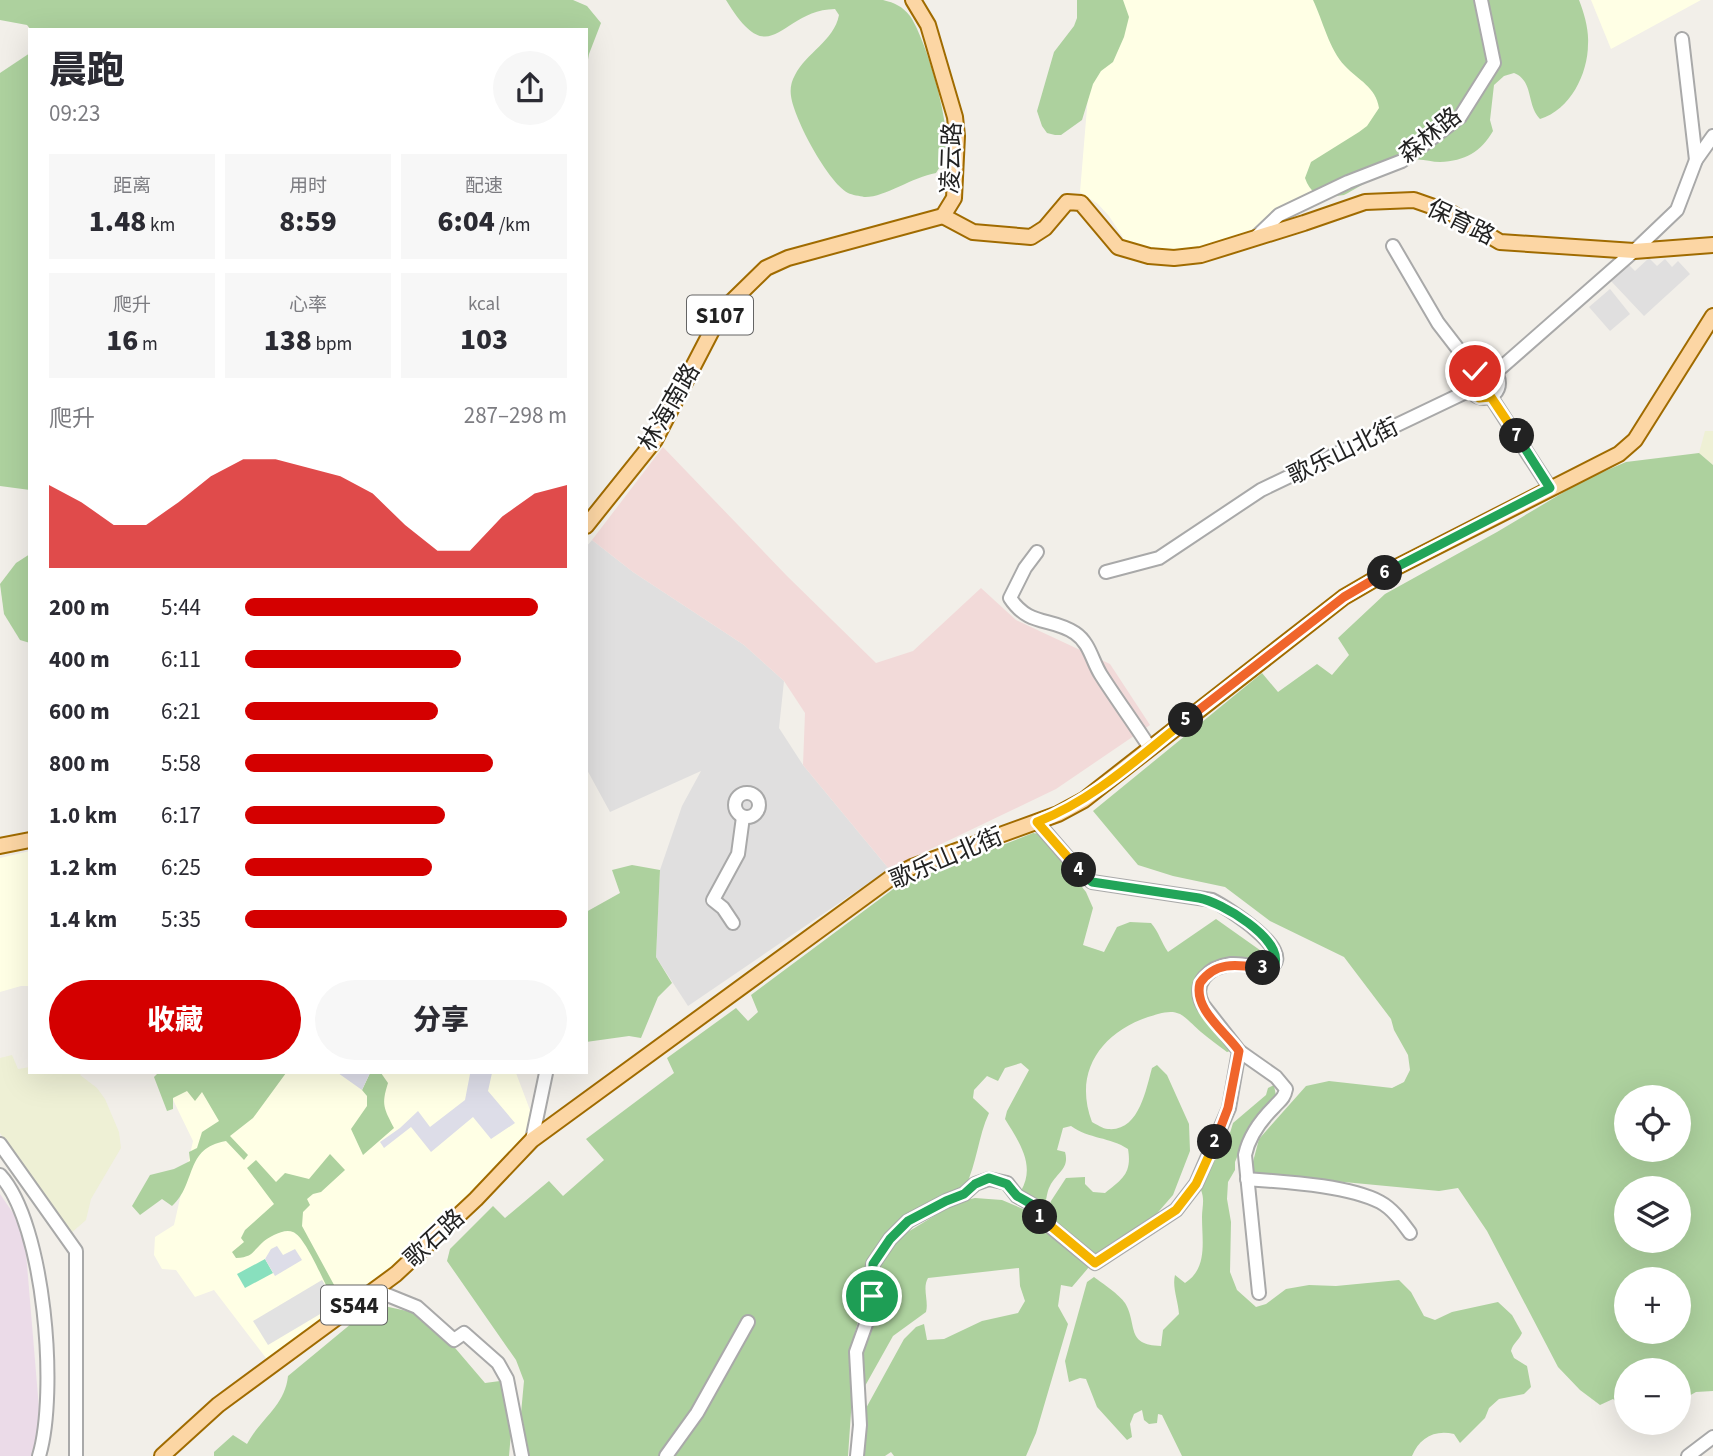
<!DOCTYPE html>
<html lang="zh">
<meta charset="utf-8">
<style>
body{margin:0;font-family:"Source Sans 3","Noto Sans SC",sans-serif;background:#f7f7f7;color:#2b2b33;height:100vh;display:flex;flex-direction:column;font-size:26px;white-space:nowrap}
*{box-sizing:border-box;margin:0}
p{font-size:23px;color:#7c7c81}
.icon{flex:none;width:38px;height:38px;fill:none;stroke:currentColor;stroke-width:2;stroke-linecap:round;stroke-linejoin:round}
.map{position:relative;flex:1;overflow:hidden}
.drawer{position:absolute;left:28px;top:28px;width:560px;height:1046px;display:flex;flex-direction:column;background:#fff;border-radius:0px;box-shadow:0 7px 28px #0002}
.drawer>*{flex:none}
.tools{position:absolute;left:1614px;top:1085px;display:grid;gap:14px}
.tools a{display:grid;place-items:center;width:77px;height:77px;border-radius:50%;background:#fff;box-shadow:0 7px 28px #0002;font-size:35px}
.pin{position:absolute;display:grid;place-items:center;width:60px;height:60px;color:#fff;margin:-30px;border:4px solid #fff;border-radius:50%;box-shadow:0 2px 7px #0007}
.km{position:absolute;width:35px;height:35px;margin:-18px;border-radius:50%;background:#222;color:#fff;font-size:19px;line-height:35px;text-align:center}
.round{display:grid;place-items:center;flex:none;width:74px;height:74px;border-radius:37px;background:#f7f7f7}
.head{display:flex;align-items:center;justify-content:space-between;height:119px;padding:0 21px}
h1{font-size:38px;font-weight:800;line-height:52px}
.figures{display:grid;grid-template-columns:repeat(3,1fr);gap:10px;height:119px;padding:7px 21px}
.figures div{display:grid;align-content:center;border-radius:0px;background:#f7f7f7;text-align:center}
.figures b{font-size:30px;font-weight:800}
.figures small{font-size:19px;font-weight:400}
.figures p{font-size:19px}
.chart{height:196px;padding:14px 21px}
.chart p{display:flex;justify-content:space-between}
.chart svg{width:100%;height:126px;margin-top:7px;fill:#d40000;opacity:.7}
.action{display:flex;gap:14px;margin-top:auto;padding:14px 21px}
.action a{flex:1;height:80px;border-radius:42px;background:#d40000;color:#fff;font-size:28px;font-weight:800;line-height:80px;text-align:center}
.action a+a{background:#f7f7f7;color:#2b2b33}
ul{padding:0 21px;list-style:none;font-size:23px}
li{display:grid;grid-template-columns:112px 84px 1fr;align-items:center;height:52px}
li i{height:18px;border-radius:9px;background:#d40000}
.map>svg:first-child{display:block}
.residential{fill:#e0dfdf}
.commercial{fill:#f2dad9}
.industrial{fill:#ebdbe8}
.education{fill:#ffffe5}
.farmland{fill:#eef0d5}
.forest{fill:#add19e;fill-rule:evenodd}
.pitch{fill:#88e0be}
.parking{fill:#e2e2e2}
.plaza{fill:#dddde8}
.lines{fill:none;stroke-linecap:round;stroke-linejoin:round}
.minor-casing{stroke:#a9a9a9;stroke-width:16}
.major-casing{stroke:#a06b00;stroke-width:18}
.minor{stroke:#fff;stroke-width:12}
.major{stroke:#fcd6a4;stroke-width:14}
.split-1-casing{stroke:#fff;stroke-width:14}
.split-2-casing{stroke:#fff;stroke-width:14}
.split-3-casing{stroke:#fff;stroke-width:14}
.split-4-casing{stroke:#fff;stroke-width:14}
.split-5-casing{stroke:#fff;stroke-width:14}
.split-6-casing{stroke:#fff;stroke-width:14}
.split-7-casing{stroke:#fff;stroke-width:14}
.split-8-casing{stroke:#fff;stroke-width:14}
.split-1{stroke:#22a559;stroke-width:9}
.split-2{stroke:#f5b400;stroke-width:9}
.split-3{stroke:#f0652b;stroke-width:9}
.split-4{stroke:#22a559;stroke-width:9}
.split-5{stroke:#f5b400;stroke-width:9}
.split-6{stroke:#f0652b;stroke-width:9}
.split-7{stroke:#22a559;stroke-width:9}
.split-8{stroke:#f5b400;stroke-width:9}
.labels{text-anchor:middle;stroke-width:5;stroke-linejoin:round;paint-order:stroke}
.shield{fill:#fff;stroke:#646464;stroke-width:2}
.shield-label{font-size:23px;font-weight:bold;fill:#222}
.street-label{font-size:24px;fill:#222;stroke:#fff}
</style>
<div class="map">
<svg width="1713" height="1456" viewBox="0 0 1713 1456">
<rect width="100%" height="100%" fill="#f2efe9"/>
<g class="residential">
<path d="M 1649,258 L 1657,266 L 1665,259 L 1672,267 L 1678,261 L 1690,274 L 1644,316 L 1611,281 L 1629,265 L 1635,271 Z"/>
<path d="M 1610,289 L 1630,314 L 1610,331 L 1589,307 Z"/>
<path d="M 592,540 L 633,572 L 744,645 L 784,681 L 779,728 L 803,765 L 889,869 L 688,1006 L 656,957 L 660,870 L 682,806 L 701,771 L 610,812 L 586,768 L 586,547 Z"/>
</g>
<path class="commercial" d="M 663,447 L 787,576 L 876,663 L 913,651 L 981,588 L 1016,620 L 1110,664 L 1150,725 L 1056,789 L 889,869 L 803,765 L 805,713 L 784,681 L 744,645 L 633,572 L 592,540 Z"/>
<path class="industrial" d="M 0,1194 L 24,1229 L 43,1456 L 0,1456 Z"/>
<g class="education">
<path d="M 1096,0 L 1339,0 L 1411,146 L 1235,249 L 1190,263 L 1153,264 L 1124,239 L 1109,216 L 1098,204 L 1080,192 Z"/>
<path d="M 1591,0 L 1701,0 L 1611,49 Z"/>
<path d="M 30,851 L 30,986 L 21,986 L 0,992 L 0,858 Z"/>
<path d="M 160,1073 L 516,1073 L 533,1118 L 521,1146 L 398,1263 L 269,1362 L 214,1290 L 195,1297 L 176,1270 L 162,1269 L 154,1255 L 155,1237 L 174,1225 L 193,1141 Z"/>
</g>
<g class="farmland">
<path d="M 1705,431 L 1713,431 L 1713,465 L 1699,453 Z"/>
<path d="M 12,1055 L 18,1069 L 30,1067 L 30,1073 L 82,1073 L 80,1075 L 97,1088 L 105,1099 L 119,1132 L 121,1148 L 91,1199 L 86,1220 L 70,1234 L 0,1133 L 0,1058 Z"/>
</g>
<g class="forest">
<path d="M 0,0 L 573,0 L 587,6 L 601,23 L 589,54 L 586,71 L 586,30 L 31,30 L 27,25 L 0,20 Z"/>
<path d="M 726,0 L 883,0 C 895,3 902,6 910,16 C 926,39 954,132 945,159 C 943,164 938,169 936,173 C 912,177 884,198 864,197 C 860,196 852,195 848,193 C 828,182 794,119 791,96 C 790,89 791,82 795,75 C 806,53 834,41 839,15 L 835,9 C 779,10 772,76 726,0 Z"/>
<path d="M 1077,0 L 1123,0 L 1129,17 L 1124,37 L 1113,62 L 1101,71 L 1093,84 L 1082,120 L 1061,135 L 1055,135 L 1047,133 L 1042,126 L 1037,111 L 1054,52 L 1074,26 L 1077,18 Z"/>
<path d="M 1313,0 L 1579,0 C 1584,13 1589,29 1588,44 C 1588,74 1570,110 1540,119 C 1526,104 1534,81 1514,73 L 1504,76 L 1494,85 L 1490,120 L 1493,131 C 1481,152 1465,161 1440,162 C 1431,162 1421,158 1413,160 C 1394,164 1362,186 1344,195 C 1325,198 1312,198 1305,178 L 1311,162 L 1359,132 L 1367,126 L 1379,108 C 1376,87 1358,80 1345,66 C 1329,49 1323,21 1313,0 Z"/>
<path d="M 30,53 L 30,490 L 0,486 L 0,73 Z"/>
<path d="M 1699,453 L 1713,465 L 1713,1391 L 1696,1392 L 1678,1402 L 1678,1370 L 1626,1370 L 1626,1410 L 1613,1399 L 1600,1405 L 1580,1390 L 1558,1367 L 1487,1231 L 1458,1188 L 1439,1191 L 1250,1173 L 1259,1139 L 1306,1086 L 1329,1081 L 1392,1088 L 1404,1082 L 1410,1070 L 1408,1055 L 1394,1030 L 1391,1019 L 1344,957 L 1270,921 L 1225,887 L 1173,876 L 1138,865 L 1093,811 L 1262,673 L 1278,692 L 1317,664 L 1332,675 L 1349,655 L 1338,638 L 1385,594 L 1497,532 L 1584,480 L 1626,462 ZM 1626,1097 L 1678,1097 L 1678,1150 L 1626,1150 ZM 1626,1188 L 1678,1188 L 1678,1241 L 1626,1241 ZM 1626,1279 L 1678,1279 L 1678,1332 L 1626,1332 Z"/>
<path d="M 30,554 L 30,643 L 20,640 L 4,614 L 0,584 L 16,563 Z"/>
<path d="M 1033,833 L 1040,834 L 1086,892 L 1093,908 L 1083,945 L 1104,952 L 1117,927 L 1130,922 L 1151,923 C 1159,932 1161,942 1168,952 L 1216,919 L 1264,953 L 1267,959 L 1264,963 L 1226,959 L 1204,968 L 1193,982 L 1193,998 L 1206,1019 L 1231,1044 L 1234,1050 L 1227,1052 C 1218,1045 1209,1039 1201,1032 C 1195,1027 1187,1018 1180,1014 C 1170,1009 1158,1014 1148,1017 C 1101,1033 1073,1072 1092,1122 C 1096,1124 1103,1129 1108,1129 C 1139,1132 1146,1089 1152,1068 L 1157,1065 L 1167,1075 L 1189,1124 L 1190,1151 L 1173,1195 L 1153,1218 L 1095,1260 L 1072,1287 L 1061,1285 L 1058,1306 L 1068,1324 L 1036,1433 L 1026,1456 L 894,1456 L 891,1452 L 885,1456 L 861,1456 L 865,1410 L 904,1339 L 916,1327 L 924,1324 L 927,1340 L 944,1339 L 982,1321 L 1018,1313 L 1025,1301 L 1020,1286 L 1019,1268 L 928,1278 C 922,1288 929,1301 926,1312 L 893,1336 L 865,1386 L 864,1396 L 860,1365 L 877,1268 L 898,1238 L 957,1202 L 975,1198 L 1002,1200 L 1030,1212 L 1043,1223 L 1051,1201 L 1066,1178 L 1085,1177 L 1085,1184 L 1093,1192 L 1105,1193 C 1123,1179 1132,1173 1128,1149 C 1110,1137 1089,1139 1071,1126 L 1063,1128 L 1057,1150 L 1065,1152 C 1070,1169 1056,1173 1050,1186 C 1047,1191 1047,1198 1045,1203 L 1021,1191 C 1036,1165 1019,1142 1005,1119 L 1007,1111 L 1029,1070 L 1021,1063 L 1005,1068 L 998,1081 L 987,1076 L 974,1090 L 973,1098 L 989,1113 C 978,1137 977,1163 965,1188 C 909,1208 894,1219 863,1271 L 866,1290 L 850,1352 L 852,1398 L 848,1456 L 528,1456 L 520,1424 L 524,1381 L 516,1360 L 447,1261 L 450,1249 L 493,1206 L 505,1218 L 549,1181 L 563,1196 L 604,1160 L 586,1139 L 674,1073 L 667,1058 L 736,1008 L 748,1021 L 758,1012 L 751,995 L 896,887 Z"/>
<path d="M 632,865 L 660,870 L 656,957 L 672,983 L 658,997 L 641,1038 L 629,1036 L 586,1042 L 586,912 L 620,893 L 612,870 Z"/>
<path d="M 158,1073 L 286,1073 L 253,1118 L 230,1136 L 248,1155 L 244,1160 L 226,1141 C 184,1148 197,1184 172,1206 L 162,1199 L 140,1215 L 132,1206 L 150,1175 L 174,1169 L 190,1161 L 189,1152 L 197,1148 L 202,1132 L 219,1121 L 202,1092 L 195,1101 L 187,1091 L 173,1098 L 173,1109 L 167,1111 L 154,1077 Z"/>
<path d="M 370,1073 L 381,1073 L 388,1083 C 381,1105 384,1108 394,1128 L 363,1155 L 351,1129 L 367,1106 L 367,1096 L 362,1090 Z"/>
<path d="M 1274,1085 L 1276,1096 L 1250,1125 L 1235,1162 L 1235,1170 L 1228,1182 L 1227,1199 L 1231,1222 L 1230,1272 L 1237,1290 L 1256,1307 L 1266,1304 L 1286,1289 L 1309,1285 L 1336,1286 L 1399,1280 L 1411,1292 L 1424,1316 L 1435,1320 L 1452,1312 L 1498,1302 L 1512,1315 L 1522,1333 C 1519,1340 1513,1343 1511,1351 L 1514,1358 L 1527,1366 L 1531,1387 L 1524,1394 L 1499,1399 L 1489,1408 L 1485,1418 L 1460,1443 L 1454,1434 C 1435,1429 1419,1438 1412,1456 L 1182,1456 L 1162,1415 L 1158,1414 L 1157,1423 L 1149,1424 L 1144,1420 L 1142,1410 L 1134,1414 L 1130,1424 L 1132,1437 L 1127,1440 L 1097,1407 L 1086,1379 L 1080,1378 L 1069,1382 L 1065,1361 L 1087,1282 L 1094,1277 C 1102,1283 1120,1295 1125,1303 C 1138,1325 1125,1345 1161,1346 L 1163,1330 L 1179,1314 C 1178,1300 1172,1287 1175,1275 L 1185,1283 C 1208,1268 1202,1242 1202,1217 C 1202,1207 1205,1200 1201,1190 L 1213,1163 L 1226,1146 L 1233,1123 L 1266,1095 L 1268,1088 Z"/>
<path d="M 330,1154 L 345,1170 L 321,1192 L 313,1194 L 307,1199 L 310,1205 L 303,1212 L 302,1226 L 339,1294 L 333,1298 C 324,1284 306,1237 293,1232 C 284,1228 269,1237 263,1242 C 252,1252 253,1257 236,1258 L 232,1252 L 244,1242 L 241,1238 L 245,1230 L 274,1204 L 247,1168 L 256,1160 L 276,1182 L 285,1173 L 309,1179 Z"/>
<path d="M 375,1304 L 416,1313 L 450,1342 L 485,1383 L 500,1381 L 511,1433 L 509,1456 L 214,1456 L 214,1452 L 233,1435 L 247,1444 C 260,1419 285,1406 288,1376 Z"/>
</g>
<path class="pitch" d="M 265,1259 L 273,1273 L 245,1288 L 237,1274 Z"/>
<path class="parking" d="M 322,1280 L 337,1304 L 268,1345 L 253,1321 Z"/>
<g class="plaza">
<path d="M 338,1073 L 370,1073 L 362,1090 Z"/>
<path d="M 467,1073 L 492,1073 L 488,1091 L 515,1123 L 491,1139 L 473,1117 L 431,1152 L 411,1127 L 384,1148 L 380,1142 L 400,1128 L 418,1111 L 430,1127 L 465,1100 L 470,1074 Z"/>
<path d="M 277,1246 L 283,1255 L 295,1249 L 302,1260 L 275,1276 L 265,1259 L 271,1249 Z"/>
</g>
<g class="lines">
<g class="minor-casing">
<g id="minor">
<path d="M 1682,39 L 1696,160"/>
<path d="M 1256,237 L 1279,215 L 1348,182 L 1402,161 L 1460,117 L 1494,63 L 1481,0"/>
<path d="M 1393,246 L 1438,323 L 1475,371"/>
<circle cx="1484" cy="383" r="15"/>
<path d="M 1495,373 L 1634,251 L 1677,210 L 1696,160 L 1713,136"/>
<path d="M 1491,397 L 1550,488"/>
<path d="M 1037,552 L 1025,568 L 1010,598 C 1029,627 1051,617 1075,633 C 1090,643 1092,661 1101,675 C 1117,700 1134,723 1150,748"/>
<path d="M 1106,572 L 1159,558 L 1261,490 L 1470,390"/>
<circle cx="747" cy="805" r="12"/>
<path d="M 733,923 L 723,908 L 713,900 L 738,854 L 743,817"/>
<path d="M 1239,1051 L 1276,1077 L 1286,1089 C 1284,1099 1280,1100 1274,1107 C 1260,1121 1249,1136 1245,1155 L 1259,1293"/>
<path d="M 532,1140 L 546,1073"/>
<path d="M 0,1144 L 76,1251 L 76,1456"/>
<path d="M 0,1175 C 45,1224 58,1393 39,1456"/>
<path d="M 1247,1179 C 1285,1182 1347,1185 1380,1202 C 1393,1209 1402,1222 1410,1233"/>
<path d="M 375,1290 L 417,1307 L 454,1340 L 464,1333 L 498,1363 L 507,1379 L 522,1456"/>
<path d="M 666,1456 L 697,1413 L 748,1322"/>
<path d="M 857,1456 L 860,1425 L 856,1352 L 870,1313 L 873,1264 L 890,1239 L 908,1221 L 946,1201 L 964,1194 L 975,1184 L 989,1179 L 1007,1183 L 1017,1196 L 1033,1205 L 1040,1218 L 1095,1263 L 1176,1210 L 1196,1184 L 1229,1108 L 1239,1051 L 1203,1005 C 1191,983 1209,967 1231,964 C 1245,963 1257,969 1271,967 C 1296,951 1226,907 1212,900 L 1092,882 L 1082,874 L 1037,822"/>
<path d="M 1688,1456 L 1713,1437"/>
</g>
</g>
<g class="major-casing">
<g id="major">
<path d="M 913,0 L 928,25 L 955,117 L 957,136 L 954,198 L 943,216"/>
<path d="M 943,216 L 973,232 L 1031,237 L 1045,228 L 1067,202 L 1081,203 L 1118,247 L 1149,256 L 1174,258 L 1201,255 L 1304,223 L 1365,202 L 1414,200 L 1451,213 L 1500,242 L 1634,251 L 1713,245"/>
<path d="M 586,526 L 655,440 L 722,311 L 766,268 L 788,258 L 943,216"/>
<path d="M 0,846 L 30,840"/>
<path d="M 162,1456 L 218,1405 L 396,1274 L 476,1199 L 532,1140 L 892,877 L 912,867 L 1058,814 L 1084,800 L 1344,597 L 1387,572 L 1619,454 L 1635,440 L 1713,316"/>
</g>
</g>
<use href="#minor" class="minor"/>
<use href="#major" class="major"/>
</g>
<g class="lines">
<g class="split-1-casing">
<path id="split-1" d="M 872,1296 L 873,1264 L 890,1239 L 908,1221 L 946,1201 L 964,1194 L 975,1184 L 989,1178 L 1007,1184 L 1017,1196 L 1033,1205 L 1040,1217"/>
</g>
<g class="split-2-casing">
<path id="split-2" d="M 1040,1217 L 1095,1263 L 1176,1210 L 1196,1184 L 1215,1142"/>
</g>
<g class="split-3-casing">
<path id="split-3" d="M 1215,1142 L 1228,1108 L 1239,1051 C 1225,1031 1193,1009 1200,983 C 1216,960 1239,965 1263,968"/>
</g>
<g class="split-4-casing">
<path id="split-4" d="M 1079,870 L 1092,882 L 1199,898 C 1221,902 1282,938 1275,964 L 1263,968"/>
</g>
<g class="split-5-casing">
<path id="split-5" d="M 1079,870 L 1037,822 C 1094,800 1139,757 1186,720"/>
</g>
<g class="split-6-casing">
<path id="split-6" d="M 1186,720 L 1344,597 L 1385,573"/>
</g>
<g class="split-7-casing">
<path id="split-7" d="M 1385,573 L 1550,488 L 1517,436"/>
</g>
<g class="split-8-casing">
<path id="split-8" d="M 1475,371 L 1468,382 L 1471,392 L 1479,398 L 1491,397 L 1517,436"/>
</g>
<use href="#split-1" class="split-1"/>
<use href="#split-2" class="split-2"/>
<use href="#split-3" class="split-3"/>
<use href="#split-4" class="split-4"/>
<use href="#split-5" class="split-5"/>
<use href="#split-6" class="split-6"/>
<use href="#split-7" class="split-7"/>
<use href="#split-8" class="split-8"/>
</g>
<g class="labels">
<g class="shield">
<rect x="687" y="295.5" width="66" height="39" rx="5"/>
<rect x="321" y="1285.5" width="66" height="39" rx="5"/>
</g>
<g class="shield-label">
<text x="720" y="323">S107</text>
<text x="354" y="1313">S544</text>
</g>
<g class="street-label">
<text transform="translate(1430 135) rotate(-39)" y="8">森林路</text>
<text transform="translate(951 158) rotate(-88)" y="8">凌云路</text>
<text transform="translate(1461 222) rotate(26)" y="8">保育路</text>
<text transform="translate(669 407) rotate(-60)" y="8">林海南路</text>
<text transform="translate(1343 451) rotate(-26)" y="8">歌乐山北街</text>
<text transform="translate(946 858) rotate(-23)" y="8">歌乐山北街</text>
<text transform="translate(434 1238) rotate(-43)" y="8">歌石路</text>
</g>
</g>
</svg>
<div class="tools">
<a><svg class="icon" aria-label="locate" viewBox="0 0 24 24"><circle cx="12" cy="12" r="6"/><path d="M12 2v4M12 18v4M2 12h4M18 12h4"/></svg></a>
<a><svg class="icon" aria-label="layers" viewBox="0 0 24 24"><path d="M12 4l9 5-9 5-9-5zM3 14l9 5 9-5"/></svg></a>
<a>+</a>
<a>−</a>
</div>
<div class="pin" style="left:872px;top:1296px;background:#1e9e55"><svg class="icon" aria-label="arrive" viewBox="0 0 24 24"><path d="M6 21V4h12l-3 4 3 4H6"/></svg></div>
<div class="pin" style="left:1475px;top:371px;background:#d93025"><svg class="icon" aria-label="check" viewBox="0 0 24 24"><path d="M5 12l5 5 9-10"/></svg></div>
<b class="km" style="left:1040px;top:1217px">1</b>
<b class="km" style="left:1215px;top:1142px">2</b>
<b class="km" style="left:1263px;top:968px">3</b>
<b class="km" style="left:1079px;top:870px">4</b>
<b class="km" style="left:1186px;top:720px">5</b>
<b class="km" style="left:1385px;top:573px">6</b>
<b class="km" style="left:1517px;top:436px">7</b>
<section class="drawer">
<div class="head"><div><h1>晨跑</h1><p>09:23</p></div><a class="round"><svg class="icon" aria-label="share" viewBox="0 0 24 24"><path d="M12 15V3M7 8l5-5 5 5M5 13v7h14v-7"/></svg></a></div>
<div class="figures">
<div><p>距离</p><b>1.48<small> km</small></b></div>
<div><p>用时</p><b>8:59</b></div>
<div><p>配速</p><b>6:04<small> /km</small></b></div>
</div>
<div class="figures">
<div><p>爬升</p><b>16<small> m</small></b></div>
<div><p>心率</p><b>138<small> bpm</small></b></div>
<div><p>kcal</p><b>103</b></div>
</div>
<div class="chart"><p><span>爬升</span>287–298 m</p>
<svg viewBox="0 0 160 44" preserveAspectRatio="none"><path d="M0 44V15L10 21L20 29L30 29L40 21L50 12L60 6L70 6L80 9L90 12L100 18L110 29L120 38L130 38L140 26L150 18L160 15V44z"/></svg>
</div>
<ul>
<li><b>200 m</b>5:44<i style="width:91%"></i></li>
<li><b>400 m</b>6:11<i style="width:67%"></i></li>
<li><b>600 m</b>6:21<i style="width:60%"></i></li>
<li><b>800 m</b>5:58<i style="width:77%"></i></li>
<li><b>1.0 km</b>6:17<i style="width:62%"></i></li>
<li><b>1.2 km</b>6:25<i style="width:58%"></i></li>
<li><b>1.4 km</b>5:35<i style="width:100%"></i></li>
</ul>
<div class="action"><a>收藏</a><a>分享</a></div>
</section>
</div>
